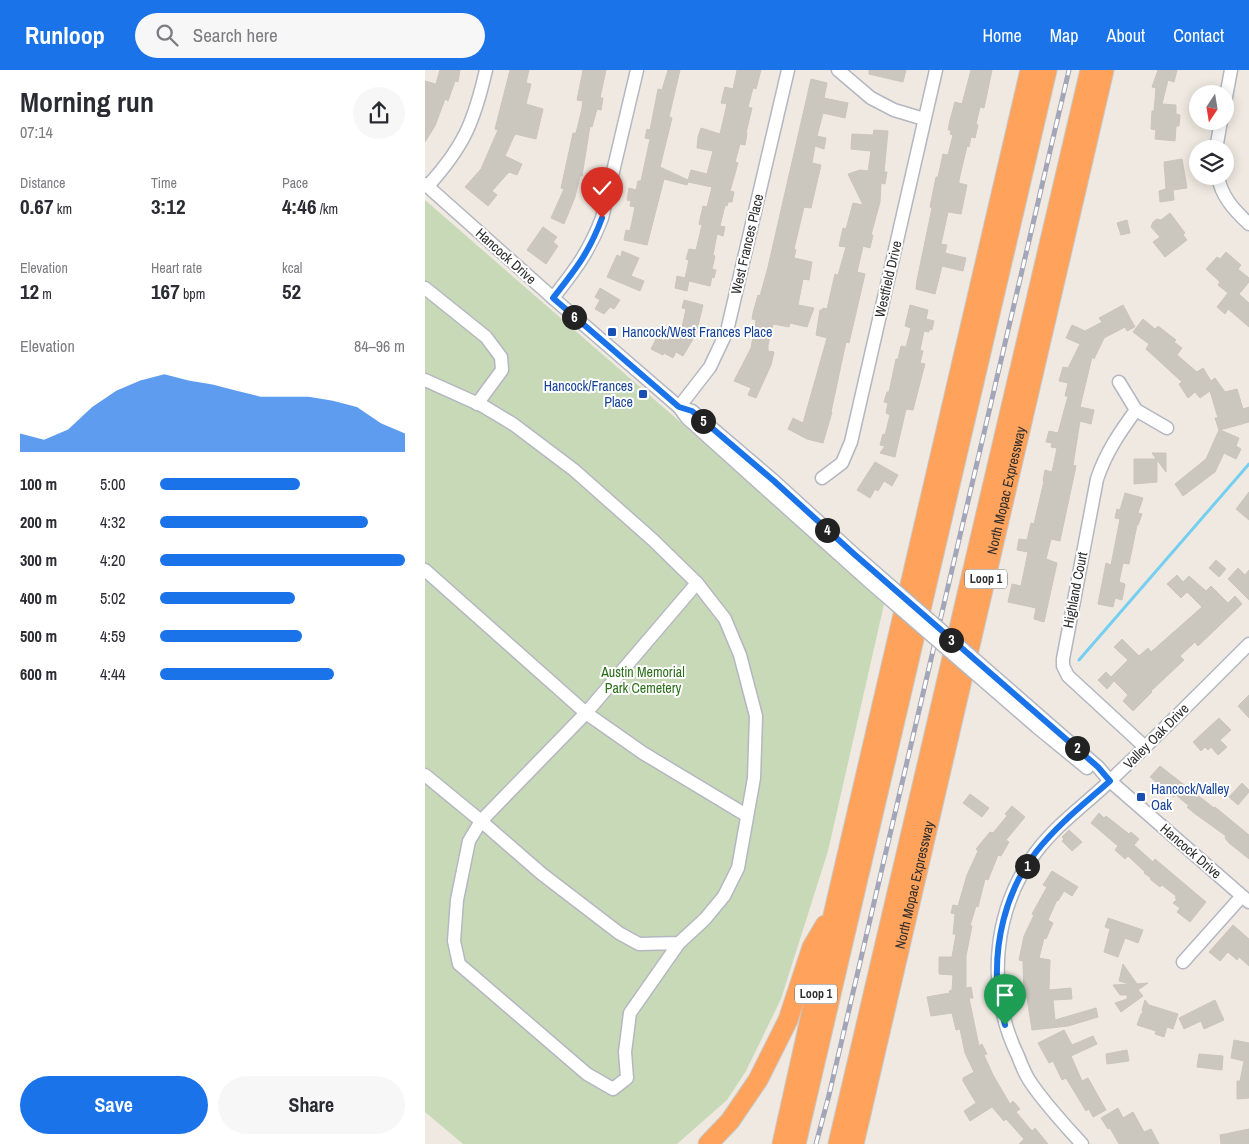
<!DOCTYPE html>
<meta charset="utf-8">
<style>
body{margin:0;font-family:"Archivo Narrow",sans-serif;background:#f7f7f7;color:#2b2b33;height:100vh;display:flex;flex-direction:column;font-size:19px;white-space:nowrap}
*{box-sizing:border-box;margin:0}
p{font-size:16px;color:#7c7c81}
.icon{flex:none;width:28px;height:28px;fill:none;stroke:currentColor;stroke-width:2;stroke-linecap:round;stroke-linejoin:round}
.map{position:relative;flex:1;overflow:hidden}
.side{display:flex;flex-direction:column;background:#fff;width:425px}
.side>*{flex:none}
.needle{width:32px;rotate:192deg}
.controls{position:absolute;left:764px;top:15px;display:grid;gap:10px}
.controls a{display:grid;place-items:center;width:45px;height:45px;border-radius:50%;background:#fff;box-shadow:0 2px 12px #0003;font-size:25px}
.pin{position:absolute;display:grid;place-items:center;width:42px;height:42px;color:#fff;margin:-51px -21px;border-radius:50% 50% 50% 0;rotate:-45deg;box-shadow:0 0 5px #0007}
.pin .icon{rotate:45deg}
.km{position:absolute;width:25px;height:25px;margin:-12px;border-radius:50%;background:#222;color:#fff;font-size:14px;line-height:25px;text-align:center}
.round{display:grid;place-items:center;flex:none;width:52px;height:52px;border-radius:26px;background:#f7f7f7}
.overview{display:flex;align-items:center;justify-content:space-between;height:85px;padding:0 20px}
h1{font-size:28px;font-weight:800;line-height:38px}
.stats{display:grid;grid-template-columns:repeat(3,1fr);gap:8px;height:85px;padding:5px 20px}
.stats div{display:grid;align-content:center}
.stats b{font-size:21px;font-weight:800}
.stats small{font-size:14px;font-weight:400}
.stats p{font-size:14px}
.chart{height:140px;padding:10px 20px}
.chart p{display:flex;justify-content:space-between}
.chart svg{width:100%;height:90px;margin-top:5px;fill:#1a73e8;opacity:.7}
.cta{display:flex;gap:10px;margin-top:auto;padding:10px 20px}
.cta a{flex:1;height:58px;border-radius:30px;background:#1a73e8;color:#fff;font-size:20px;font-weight:800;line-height:58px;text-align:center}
.cta a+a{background:#f7f7f7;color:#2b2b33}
ul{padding:0 20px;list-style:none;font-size:16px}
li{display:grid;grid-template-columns:80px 60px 1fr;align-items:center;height:38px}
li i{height:12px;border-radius:6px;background:#1a73e8}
header{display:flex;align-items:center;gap:30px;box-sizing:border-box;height:70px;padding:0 25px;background:#1a73e8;color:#fff}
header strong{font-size:24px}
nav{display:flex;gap:28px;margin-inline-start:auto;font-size:18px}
.search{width:350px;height:45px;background:#f7f7f7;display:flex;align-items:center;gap:12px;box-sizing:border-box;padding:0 18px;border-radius:28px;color:#7c7c81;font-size:19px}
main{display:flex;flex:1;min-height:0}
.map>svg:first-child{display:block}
.cemetery{fill:#c8d9b8}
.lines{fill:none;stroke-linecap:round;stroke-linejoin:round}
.stream{stroke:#75cff0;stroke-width:3}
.building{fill:#cbc7bf;stroke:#cbc5ba}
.minor-casing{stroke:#b4b7c1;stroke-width:15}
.highway-casing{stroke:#c9c9c9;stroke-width:21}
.minor{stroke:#fff;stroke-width:12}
.highway{stroke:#ffa35c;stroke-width:19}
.rail-casing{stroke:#a3a6b8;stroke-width:5}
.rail{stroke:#fff;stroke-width:3;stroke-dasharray:9;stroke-linecap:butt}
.minor-bridge-casing{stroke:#b4b7c1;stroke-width:15;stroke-linecap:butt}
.minor-bridge{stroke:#fff;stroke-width:12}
.route-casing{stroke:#fff;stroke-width:10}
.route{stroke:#1a73e8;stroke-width:6}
.transit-dot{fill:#1a4fb4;stroke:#fff;stroke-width:2}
.labels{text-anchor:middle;stroke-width:4;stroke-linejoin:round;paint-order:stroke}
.shield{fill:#fff;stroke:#6d6d6d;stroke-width:1}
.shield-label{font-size:12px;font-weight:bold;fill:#2e2e2e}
.street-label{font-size:14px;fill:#2e2e2e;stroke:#fff}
.transit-label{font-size:14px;fill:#164399;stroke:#fff;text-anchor:start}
.park-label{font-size:14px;fill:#2c6e1b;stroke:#fff}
</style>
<header>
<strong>Runloop</strong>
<div class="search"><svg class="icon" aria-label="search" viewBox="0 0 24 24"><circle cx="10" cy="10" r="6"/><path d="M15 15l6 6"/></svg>Search here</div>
<nav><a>Home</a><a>Map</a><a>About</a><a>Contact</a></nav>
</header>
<main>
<section class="side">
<div class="overview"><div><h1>Morning run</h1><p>07:14</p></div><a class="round"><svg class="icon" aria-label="share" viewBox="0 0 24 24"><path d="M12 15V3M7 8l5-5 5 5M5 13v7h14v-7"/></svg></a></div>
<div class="stats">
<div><p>Distance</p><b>0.67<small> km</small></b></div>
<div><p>Time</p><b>3:12</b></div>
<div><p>Pace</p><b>4:46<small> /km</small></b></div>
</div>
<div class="stats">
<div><p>Elevation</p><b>12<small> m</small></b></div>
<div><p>Heart rate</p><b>167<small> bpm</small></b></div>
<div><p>kcal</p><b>52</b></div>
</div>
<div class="chart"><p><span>Elevation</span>84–96 m</p>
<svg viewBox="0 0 160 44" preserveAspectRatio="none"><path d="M0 44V35L10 38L20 33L30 22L40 14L50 9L60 6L70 9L80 11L90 14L100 17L110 17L120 17L130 19L140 22L150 30L160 35V44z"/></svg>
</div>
<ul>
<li><b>100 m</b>5:00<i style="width:57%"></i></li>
<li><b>200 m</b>4:32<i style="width:85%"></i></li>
<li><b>300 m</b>4:20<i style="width:100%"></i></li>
<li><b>400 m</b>5:02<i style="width:55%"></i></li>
<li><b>500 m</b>4:59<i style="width:58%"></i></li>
<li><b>600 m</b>4:44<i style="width:71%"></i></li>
</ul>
<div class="cta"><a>Save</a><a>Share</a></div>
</section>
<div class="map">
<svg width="824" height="1074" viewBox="0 0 824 1074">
<rect width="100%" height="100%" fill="#efe9e1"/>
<path class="cemetery" d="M 0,130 L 460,530 L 403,781 L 356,929 L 321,1001 L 302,1030 L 252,1074 L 38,1074 L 0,1042 Z"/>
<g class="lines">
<path class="stream" d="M 654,590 L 824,394"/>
</g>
<g class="building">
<path d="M 15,0 L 35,0 L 33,12 L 30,11 L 23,31 L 20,29 L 10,56 L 0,72 L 0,11 L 11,14 Z"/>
<path d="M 85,0 L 104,0 L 101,13 L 106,14 L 101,34 L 118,39 L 111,69 L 90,64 L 80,86 L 97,94 L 92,105 L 84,102 L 67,121 L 72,125 L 63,136 L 40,117 L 56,99 L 73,60 L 70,59 Z"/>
<path d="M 158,0 L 181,0 L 175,28 L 178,28 L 176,40 L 172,39 L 167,57 L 165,56 L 157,106 L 155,106 L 150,127 L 139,154 L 126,148 L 139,119 L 136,118 L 145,77 L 148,63 L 151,63 L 156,43 L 158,31 L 152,30 Z"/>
<path d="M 243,0 L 255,0 L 244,47 L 247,48 L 235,97 L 263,110 L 266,100 L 282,104 L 288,81 L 272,78 L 273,67 L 276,58 L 295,64 L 302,34 L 296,33 L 300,17 L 308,19 L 312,0 L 336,0 L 331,19 L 328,18 L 323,37 L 327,38 L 321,63 L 322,63 L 320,75 L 315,74 L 310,92 L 313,93 L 305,121 L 309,122 L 307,132 L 303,132 L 302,136 L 300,135 L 295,156 L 300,157 L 298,166 L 292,164 L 288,185 L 290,186 L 287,199 L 291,200 L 289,208 L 287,207 L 285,216 L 264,211 L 262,221 L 250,218 L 252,206 L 260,208 L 264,190 L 261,189 L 264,179 L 271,180 L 277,155 L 274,154 L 278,136 L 282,137 L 287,117 L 263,112 L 262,115 L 239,109 L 222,175 L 199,170 L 201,160 L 205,161 L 210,137 L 205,136 L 206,131 L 202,130 L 204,118 L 211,120 L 213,111 L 216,111 L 225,69 L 220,68 L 222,59 L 225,60 L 233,19 L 237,20 Z"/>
<path d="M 444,0 L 481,0 L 478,12 L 444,4 Z"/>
<path d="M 546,0 L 567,0 L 559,38 L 555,37 L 551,54 L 553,55 L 550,68 L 546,67 L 544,77 L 542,76 L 534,110 L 534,113 L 542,115 L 536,144 L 523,142 L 516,174 L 522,175 L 520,183 L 541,188 L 538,201 L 517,196 L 510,224 L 491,219 L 492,210 L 507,138 L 505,137 L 511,107 L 513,107 L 518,84 L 523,85 L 528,65 L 525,64 L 526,60 L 523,60 L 525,50 L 530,32 L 537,34 Z"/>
<path d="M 733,0 L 752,0 L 749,12 L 743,10 L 737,34 L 751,35 L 751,44 L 755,45 L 754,56 L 751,56 L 750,71 L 730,69 L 731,60 L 726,59 L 727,41 L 729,41 L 731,18 L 727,17 Z"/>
<path d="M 386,9 L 402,13 L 399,28 L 423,33 L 420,48 L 398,43 L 392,66 L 401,68 L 399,79 L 390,76 L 387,93 L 396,95 L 386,138 L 379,137 L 369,179 L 371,180 L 369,188 L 387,192 L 384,210 L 378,209 L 373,235 L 389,238 L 382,257 L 365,253 L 364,257 L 348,254 L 343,275 L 343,281 L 349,282 L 346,295 L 331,328 L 323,325 L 326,318 L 309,311 L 326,278 L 331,250 L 327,249 L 328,243 L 333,225 L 335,226 L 343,197 Z"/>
<path d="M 449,60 L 463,61 L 459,102 L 462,102 L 460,114 L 456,113 L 455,132 L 446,165 L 448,165 L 445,178 L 438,176 L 432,202 L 440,204 L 424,273 L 421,272 L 406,342 L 407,342 L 398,373 L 382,369 L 363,359 L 368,348 L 378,353 L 402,268 L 391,265 L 395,240 L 397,240 L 398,238 L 402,239 L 410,204 L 413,205 L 421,177 L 414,176 L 418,158 L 421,159 L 428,133 L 438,135 L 423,104 L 435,100 L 443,101 L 446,81 L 426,79 L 427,64 L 448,65 Z"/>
<path d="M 757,89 L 762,118 L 748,120 L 749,130 L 735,132 L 734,121 L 741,119 L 739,92 Z"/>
<path d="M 745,143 L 760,163 L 758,165 L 762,170 L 740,187 L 728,172 L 735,167 L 726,157 L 728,152 L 732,149 L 736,150 Z"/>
<path d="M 702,150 L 705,163 L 696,165 L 692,153 Z"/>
<path d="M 118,157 L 132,167 L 128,172 L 133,176 L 121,194 L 102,180 Z"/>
<path d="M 197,181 L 214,188 L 206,206 L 219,211 L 215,221 L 182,207 L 192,185 L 196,187 Z"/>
<path d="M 801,182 L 816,195 L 813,199 L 824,208 L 824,212 L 814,224 L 824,233 L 824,257 L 803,239 L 800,244 L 792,237 L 803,223 L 793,215 L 795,212 L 781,199 L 792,187 L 795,189 Z"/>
<path d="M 175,218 L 195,230 L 189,239 L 185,237 L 179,244 L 170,239 L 175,230 L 170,227 Z"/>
<path d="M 259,230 L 278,235 L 271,264 L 258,286 L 251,282 L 248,288 L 239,283 L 238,285 L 226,279 L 232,267 L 239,271 L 247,257 L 256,262 L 261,239 L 257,238 Z"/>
<path d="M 485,235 L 503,240 L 501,249 L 509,251 L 507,260 L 504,259 L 504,262 L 499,261 L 495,280 L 498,281 L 495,293 L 500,294 L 497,305 L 488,340 L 481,339 L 470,387 L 455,383 L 460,376 L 455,375 L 458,364 L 460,365 L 465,345 L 461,343 L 463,333 L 459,332 L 462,322 L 464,322 L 471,289 L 473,289 L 476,276 L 481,277 L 486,258 L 480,256 Z"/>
<path d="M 698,235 L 710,257 L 702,261 L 700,257 L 679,268 L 669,289 L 667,287 L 655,337 L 669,340 L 666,354 L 655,351 L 648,395 L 651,396 L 635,471 L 626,469 L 621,489 L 632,493 L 619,552 L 609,549 L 611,538 L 583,532 L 587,514 L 596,516 L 603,482 L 592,480 L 594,469 L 602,470 L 606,453 L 609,454 L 619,411 L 618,411 L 620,400 L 627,402 L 632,378 L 626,377 L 627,373 L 621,372 L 624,361 L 633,363 L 643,326 L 640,326 L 643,313 L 634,311 L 638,297 L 643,298 L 655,274 L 641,268 L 647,255 L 660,261 L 677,252 L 674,248 Z"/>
<path d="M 718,249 L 730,259 L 733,256 L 751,270 L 749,272 L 757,278 L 752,285 L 772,302 L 778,298 L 786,311 L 790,308 L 800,322 L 812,319 L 818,339 L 824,337 L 824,352 L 795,360 L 814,368 L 811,376 L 816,379 L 811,389 L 799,383 L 790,402 L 758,426 L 750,414 L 781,389 L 794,360 L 790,348 L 793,348 L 785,321 L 775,328 L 770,322 L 763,328 L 754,314 L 757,312 L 721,279 L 724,274 L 708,262 Z"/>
<path d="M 727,383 L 741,383 L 741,402 L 732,390 L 732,412 L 709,414 L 709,389 L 731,389 Z"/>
<path d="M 450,392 L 473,405 L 467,416 L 459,411 L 453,421 L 450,419 L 445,428 L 432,420 Z"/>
<path d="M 824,422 L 824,450 L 811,439 Z"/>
<path d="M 700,423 L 718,428 L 713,443 L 717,444 L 713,455 L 712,455 L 704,494 L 698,493 L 694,512 L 700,514 L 697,530 L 690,528 L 688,537 L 673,534 L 681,493 L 686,495 L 695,449 L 690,448 L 692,439 L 695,440 Z"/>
<path d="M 791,490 L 801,499 L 794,507 L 784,498 Z"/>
<path d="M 813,498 L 820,505 L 824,500 L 824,530 L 803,509 Z"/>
<path d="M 752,505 L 758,512 L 764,506 L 781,521 L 786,516 L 803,533 L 810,526 L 817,534 L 773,576 L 770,572 L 755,586 L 759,590 L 726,621 L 727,622 L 708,641 L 698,631 L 703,625 L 689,611 L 682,619 L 673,610 L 681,602 L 686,607 L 703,590 L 689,577 L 697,569 L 714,586 L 723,578 L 726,582 L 777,537 L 762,522 L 756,528 L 742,514 Z"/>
<path d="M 824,625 L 824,648 L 813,636 Z"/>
<path d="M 794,648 L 806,660 L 795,670 L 802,677 L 793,685 L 786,677 L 783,680 L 780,677 L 776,681 L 768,672 Z"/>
<path d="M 735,696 L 789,738 L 790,737 L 824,765 L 824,789 L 804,773 L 800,768 L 801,766 L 769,743 L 762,737 L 764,736 L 751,725 L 749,727 L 725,707 Z"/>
<path d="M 817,713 L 824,720 L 824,722 L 813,735 L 804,727 Z"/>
<path d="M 545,724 L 564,738 L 557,747 L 538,733 Z"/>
<path d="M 587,736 L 600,747 L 581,770 L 584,772 L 576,786 L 573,785 L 563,810 L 560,809 L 553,837 L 551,836 L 545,856 L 547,856 L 541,886 L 541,918 L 546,917 L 548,928 L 544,928 L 554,976 L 557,974 L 562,984 L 559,985 L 568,1005 L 585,1034 L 588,1031 L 595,1039 L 591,1042 L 607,1061 L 610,1058 L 623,1074 L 594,1074 L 599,1069 L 581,1049 L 579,1051 L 567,1037 L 545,1051 L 539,1041 L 551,1033 L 538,1011 L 538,1008 L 549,1002 L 540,983 L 535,959 L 531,960 L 527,943 L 506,946 L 502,927 L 525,923 L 524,921 L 527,920 L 528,905 L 514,904 L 514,887 L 527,887 L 531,864 L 528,864 L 530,844 L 526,843 L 528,835 L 533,836 L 542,805 L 553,781 L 551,779 L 565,762 L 568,763 L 582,746 L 580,744 Z"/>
<path d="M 674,743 L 679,748 L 681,746 L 704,764 L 706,762 L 714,769 L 709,775 L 728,792 L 730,789 L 781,832 L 765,852 L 752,842 L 755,838 L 748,833 L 752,829 L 750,828 L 751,826 L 737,815 L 735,817 L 725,809 L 726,808 L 719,803 L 720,802 L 703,786 L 700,789 L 690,780 L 693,776 L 666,753 Z"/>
<path d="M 644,760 L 657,772 L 647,781 L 637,771 L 639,769 L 637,767 Z"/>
<path d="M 627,801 L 653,817 L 647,826 L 639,821 L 633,831 L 632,830 L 623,850 L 628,853 L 621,869 L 619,868 L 614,888 L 625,890 L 624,920 L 646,918 L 647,929 L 628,930 L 630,950 L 671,938 L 673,947 L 643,956 L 607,960 L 602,928 L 599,927 L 598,891 L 594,890 L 599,866 L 609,845 L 607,844 L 622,817 L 618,815 Z"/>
<path d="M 683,848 L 718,860 L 713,873 L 700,868 L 693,887 L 679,882 L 685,859 L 680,857 Z"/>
<path d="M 808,855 L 824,869 L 824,896 L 814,887 L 812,890 L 803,882 L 795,891 L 784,882 Z"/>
<path d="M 698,894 L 712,914 L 723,913 L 713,920 L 718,926 L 696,942 L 690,933 L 702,929 L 702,925 L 695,925 L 688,915 L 705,914 L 694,911 Z"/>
<path d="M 720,930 L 724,935 L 753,944 L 748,959 L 742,957 L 739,967 L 730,964 L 731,961 L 712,955 L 716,944 L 718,943 L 717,940 Z"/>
<path d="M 790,930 L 799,950 L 779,959 L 776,951 L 759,959 L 754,948 Z"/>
<path d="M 639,960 L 647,975 L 668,966 L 672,974 L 646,986 L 657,1011 L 663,1008 L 681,1040 L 668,1047 L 664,1039 L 661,1041 L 641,1008 L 637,1010 L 628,991 L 624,993 L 613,973 Z"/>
<path d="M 809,970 L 824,973 L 824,1028 L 812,1029 L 812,1011 L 815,1011 L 819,991 L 806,988 Z"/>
<path d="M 702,980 L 704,991 L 682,994 L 681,984 Z"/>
<path d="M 774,984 L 798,986 L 797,1000 L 772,997 Z"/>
<path d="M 693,1038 L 698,1048 L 708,1042 L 719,1062 L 726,1059 L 734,1074 L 694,1074 L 685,1058 L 683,1059 L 676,1048 Z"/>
<path d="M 824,1059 L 824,1074 L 796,1074 L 795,1065 Z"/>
</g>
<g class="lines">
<g class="minor-casing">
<g id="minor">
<path d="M 413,0 L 446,28 L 469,40 L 499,49"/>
<path d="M 800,32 L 806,0"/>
<path d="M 791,79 L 796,51"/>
<path d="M 793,106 C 796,126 809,140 824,154"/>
<path d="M 0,114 L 128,228 L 254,337 L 262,348 L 342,420"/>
<path d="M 3,116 C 39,76 49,52 61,0"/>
<path d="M 0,218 L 61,267 L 76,287 L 77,300 L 52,334"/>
<path d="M 128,228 C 150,200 164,182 177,148 L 212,0"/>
<path d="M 0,310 L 58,336 L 88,354 L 149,400 L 228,470 L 272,513 L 300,549 L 315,585 L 331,646 L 329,708 L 313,798 L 299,826 L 280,849 L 254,873 L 205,943 L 200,982 L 202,1008 L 188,1019 L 162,1004 L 34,894 L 29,871 L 32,830 L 44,771 L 56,751 L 117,804 L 194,863 L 214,874 L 254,873"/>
<path d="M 694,312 L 711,340 L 742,358"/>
<path d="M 254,337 L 285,297 L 302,261 L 363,0"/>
<path d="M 254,337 L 267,341 L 349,411"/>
<path d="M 711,340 C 695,362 681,382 672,409 L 638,589 L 638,596 L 643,606 L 720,677"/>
<path d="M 397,408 L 417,393 L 426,372 L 511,0"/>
<path d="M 0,500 L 161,643 L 218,683 L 321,745"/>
<path d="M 619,650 L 673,697 L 685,711 L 824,832"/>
<path d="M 612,657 L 662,698"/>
<path d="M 0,705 L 56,751 L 161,643 L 272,513"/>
<path d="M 758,892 L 817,826"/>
<path d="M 657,1074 C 638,1053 619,1033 604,1010 C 599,1002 596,994 593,986 C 561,920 567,841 611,782 C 632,754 662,733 687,709 C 733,665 779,619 824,574"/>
</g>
</g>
<g class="highway-casing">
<g id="highway">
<path d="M 283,1074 L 305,1051 L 333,1010 L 363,950 L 387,877 L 400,855"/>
<path d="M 357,1074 L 409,841 L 605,0"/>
<path d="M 371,1074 L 622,0"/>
<path d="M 413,1074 L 665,0"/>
<path id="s1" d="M 429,1074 L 679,0"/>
</g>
</g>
<use href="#minor" class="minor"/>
<use href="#highway" class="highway"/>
<g class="rail-casing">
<path id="rail" d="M 391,1074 L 404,1025 L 644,0"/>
</g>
<use href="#rail" class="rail"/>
<g class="minor-bridge-casing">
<g id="minor-bridge">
<path d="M 349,411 L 429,484 L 619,650"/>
<path d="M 342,420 L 447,514 L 612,657"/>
</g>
</g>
<use href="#minor-bridge" class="minor-bridge"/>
</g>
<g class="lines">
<g class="route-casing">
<path id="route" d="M 177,148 C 164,183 150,200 128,228 L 254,337 L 267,341 L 349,411 L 429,484 L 673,697 L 685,711 C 660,733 632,755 611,782 C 580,822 568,875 573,925 C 574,935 578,945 580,955"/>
</g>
<use href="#route" class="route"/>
</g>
<g class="transit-dot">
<rect x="182" y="257" width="10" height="10" rx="2.5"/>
<rect x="213" y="319" width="10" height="10" rx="2.5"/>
<rect x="711" y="722" width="10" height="10" rx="2.5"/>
</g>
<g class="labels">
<g class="shield">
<rect x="540" y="499.5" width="42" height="19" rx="4"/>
<rect x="370" y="914.5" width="42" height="19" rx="4"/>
</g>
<g class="shield-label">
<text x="561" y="513">Loop 1</text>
<text x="391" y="928">Loop 1</text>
</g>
<g class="street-label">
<text transform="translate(322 174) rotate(-77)" y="5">West Frances Place</text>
<text transform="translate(81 186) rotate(42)" y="5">Hancock Drive</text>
<text transform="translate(463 209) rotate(-77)" y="5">Westfield Drive</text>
<text dy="5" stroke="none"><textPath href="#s1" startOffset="671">North Mopac Expressway</textPath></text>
<text transform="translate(650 520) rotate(-79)" y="5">Highland Court</text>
<text transform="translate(731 666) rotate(-45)" y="5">Valley Oak Drive</text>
<text transform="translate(766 781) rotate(41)" y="5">Hancock Drive</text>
<text dy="5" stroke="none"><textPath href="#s1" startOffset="266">North Mopac Expressway</textPath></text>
</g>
<g class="transit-label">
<text x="197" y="267">Hancock/West Frances Place</text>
<text x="208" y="321" text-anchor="end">Hancock/Frances<tspan x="208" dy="16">Place</tspan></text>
<text x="726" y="724">Hancock/Valley<tspan x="726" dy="16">Oak</tspan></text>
</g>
<g class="park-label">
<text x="218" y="607">Austin Memorial<tspan x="218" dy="16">Park Cemetery</tspan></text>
</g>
</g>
</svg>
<div class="controls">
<a><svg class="needle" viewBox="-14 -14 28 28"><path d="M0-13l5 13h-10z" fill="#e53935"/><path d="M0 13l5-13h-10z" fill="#7c7c81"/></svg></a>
<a><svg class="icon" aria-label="layers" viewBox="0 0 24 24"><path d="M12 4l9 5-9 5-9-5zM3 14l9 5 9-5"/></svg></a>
</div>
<div class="pin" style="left:580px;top:955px;background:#1e9e55"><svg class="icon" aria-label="arrive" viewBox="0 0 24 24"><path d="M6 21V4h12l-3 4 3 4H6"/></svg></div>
<div class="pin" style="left:177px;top:148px;background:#d93025"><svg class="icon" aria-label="check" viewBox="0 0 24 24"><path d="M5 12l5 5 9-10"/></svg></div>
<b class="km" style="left:602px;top:796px">1</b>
<b class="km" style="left:652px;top:678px">2</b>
<b class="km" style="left:526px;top:570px">3</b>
<b class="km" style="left:402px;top:460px">4</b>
<b class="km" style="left:278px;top:351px">5</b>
<b class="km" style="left:149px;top:247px">6</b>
</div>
</main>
